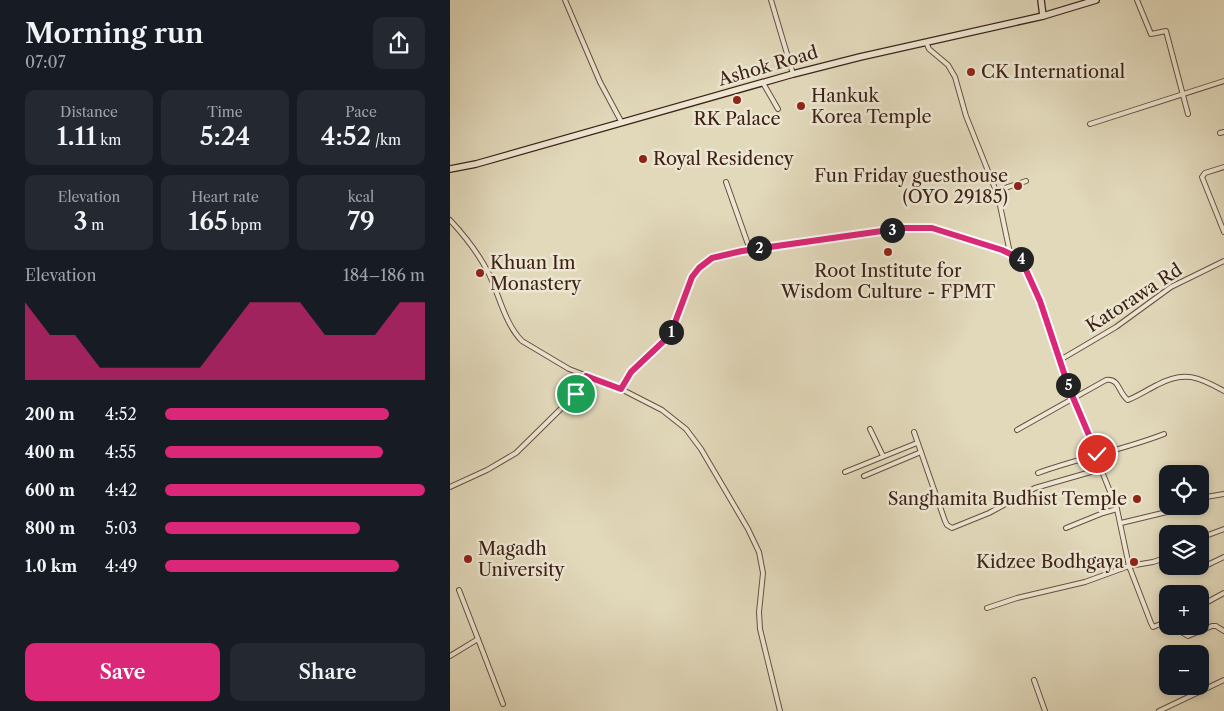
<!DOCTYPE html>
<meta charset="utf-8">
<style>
body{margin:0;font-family:"Libre Caslon Text",serif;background:#242831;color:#f1f3f6;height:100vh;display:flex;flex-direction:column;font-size:19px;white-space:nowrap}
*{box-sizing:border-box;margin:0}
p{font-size:16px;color:#9ea1a6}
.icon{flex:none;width:28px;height:28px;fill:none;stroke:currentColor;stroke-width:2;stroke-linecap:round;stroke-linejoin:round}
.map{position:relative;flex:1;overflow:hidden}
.sheet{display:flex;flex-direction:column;background:#171b24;width:450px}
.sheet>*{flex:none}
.tools{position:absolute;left:709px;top:465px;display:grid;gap:10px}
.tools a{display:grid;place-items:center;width:50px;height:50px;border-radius:10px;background:#171b24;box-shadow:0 2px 8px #0003;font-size:25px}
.pin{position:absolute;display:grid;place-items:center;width:42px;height:42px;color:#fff;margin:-21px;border:2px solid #fff;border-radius:50%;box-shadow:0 1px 5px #0007}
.km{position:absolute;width:25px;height:25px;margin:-12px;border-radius:50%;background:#222;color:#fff;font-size:14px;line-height:25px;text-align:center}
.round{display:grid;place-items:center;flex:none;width:52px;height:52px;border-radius:10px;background:#242831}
.summary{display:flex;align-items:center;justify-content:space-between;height:85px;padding:0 25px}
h1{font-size:28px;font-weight:600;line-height:38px}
.figures{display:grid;grid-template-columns:repeat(3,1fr);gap:8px;height:85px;padding:5px 25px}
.figures div{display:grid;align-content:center;border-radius:10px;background:#242831;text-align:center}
.figures b{font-size:25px;font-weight:600}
.figures small{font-size:14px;font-weight:400}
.figures p{font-size:14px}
.chart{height:140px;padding:10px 25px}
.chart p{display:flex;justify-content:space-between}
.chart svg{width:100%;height:90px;margin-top:5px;fill:#db2777;opacity:.7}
.primary-button{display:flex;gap:10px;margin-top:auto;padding:10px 25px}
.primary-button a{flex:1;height:58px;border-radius:10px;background:#db2777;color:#fff;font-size:20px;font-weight:600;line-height:58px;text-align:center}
.primary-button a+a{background:#242831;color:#f1f3f6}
ul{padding:0 25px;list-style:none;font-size:16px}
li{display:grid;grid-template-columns:80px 60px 1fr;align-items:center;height:38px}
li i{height:12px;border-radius:6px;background:#db2777}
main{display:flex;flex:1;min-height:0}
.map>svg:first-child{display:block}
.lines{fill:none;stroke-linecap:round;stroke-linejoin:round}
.street-casing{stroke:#67503e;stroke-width:6}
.secondary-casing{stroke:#3e2315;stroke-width:8}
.street{stroke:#ece6d3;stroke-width:4}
.secondary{stroke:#ece6d3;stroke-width:5.5}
.route-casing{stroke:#fff;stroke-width:10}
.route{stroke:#db2777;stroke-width:6}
.poi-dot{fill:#8f2418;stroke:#ece6d3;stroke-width:2}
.labels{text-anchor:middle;stroke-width:5;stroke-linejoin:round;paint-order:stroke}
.street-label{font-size:18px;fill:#3e2315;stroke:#ece6d3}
.poi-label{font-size:18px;fill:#3e2315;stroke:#ece6d3;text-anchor:start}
</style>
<main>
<section class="sheet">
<div class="summary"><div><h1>Morning run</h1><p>07:07</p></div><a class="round"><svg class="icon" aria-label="share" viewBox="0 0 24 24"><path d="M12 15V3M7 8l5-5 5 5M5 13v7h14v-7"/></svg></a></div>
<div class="figures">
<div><p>Distance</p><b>1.11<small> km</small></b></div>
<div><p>Time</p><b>5:24</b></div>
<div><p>Pace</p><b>4:52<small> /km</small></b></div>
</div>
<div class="figures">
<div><p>Elevation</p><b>3<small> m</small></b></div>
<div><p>Heart rate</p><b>165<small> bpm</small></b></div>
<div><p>kcal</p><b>79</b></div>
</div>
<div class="chart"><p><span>Elevation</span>184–186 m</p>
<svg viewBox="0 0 160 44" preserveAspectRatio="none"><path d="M0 44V6L10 22L20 22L30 38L40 38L50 38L60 38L70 38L80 22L90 6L100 6L110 6L120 22L130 22L140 22L150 6L160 6V44z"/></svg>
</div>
<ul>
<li><b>200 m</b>4:52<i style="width:86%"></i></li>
<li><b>400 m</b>4:55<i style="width:84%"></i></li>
<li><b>600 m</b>4:42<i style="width:100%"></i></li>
<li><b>800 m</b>5:03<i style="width:75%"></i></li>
<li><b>1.0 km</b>4:49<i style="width:90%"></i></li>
</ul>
<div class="primary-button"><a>Save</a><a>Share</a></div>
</section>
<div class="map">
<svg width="774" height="711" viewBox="0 0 774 711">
<rect width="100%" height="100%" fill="#e2d9bb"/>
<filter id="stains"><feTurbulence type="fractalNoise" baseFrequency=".004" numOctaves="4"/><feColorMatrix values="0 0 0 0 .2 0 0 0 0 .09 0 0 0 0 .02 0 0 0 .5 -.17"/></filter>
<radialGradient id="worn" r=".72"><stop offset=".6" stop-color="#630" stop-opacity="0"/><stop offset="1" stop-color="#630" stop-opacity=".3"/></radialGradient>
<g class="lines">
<g class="street-casing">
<g id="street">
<path d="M 115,0 L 150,82 L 172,123"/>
<path d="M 321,0 L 343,74"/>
<path d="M 687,0 L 701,34 L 716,31 L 738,114"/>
<path d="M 476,42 L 479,49 L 498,65 L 505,77 L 516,116 L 548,196 L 560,253"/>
<path d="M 313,83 L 328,109"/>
<path d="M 640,124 L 774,81"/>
<path d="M 770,133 L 774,132"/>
<path d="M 774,167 L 755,173 L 752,177 L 774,232"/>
<path d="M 276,182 L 300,250"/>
<path d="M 546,191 L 576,181"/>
<path d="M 0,220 C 15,236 29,254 39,274 C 49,295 55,324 72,341 L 119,369 L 171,389 L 212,410 L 236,429 L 251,449 L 298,529 L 309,552 L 313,573 L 309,612 L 310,629 L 330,711"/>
<path d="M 610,360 L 666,327 L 721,287 L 774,261"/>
<path d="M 171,389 C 175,383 178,377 182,372 C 193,358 211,349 220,333 C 238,304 231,273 268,256 L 394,236 L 453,228 L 476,227 L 560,253 L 571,259 L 574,263 L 590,301 L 623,398 L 646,452 L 651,469 L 667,509 L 679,566 L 701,623 L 703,627 L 718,621"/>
<path d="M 420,429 L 433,456"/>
<path d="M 567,430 L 656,380 C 670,378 668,393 678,400 C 688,396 697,390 707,385 C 734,370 749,377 774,391"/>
<path d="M 464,432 L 495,521 L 497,525 L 502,528 L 539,513 L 585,488 L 651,469"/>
<path d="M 395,472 L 467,443"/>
<path d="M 588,473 C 629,458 673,450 714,434"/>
<path d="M 414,476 L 471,452"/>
<path d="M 0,487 L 37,470 L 66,453 L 131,389 L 136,376"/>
<path d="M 750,498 L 774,494"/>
<path d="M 671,523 L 721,511 L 730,506"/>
<path d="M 616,528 L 653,513 L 667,509"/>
<path d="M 750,538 L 774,529"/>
<path d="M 749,569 L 774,557"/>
<path d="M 9,590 L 28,639"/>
<path d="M 750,606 L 774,593"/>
<path d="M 537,608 L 567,598 L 635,582 L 679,566 L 703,562 L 718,557"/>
<path d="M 731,626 L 733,633 L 738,636 L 762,626 L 766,626 L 774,631"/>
<path d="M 0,656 L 28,639 L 53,704"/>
<path d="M 584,680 L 595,711"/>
<path d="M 709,711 L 774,680"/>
</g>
</g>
<g class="secondary-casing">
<g id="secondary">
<path d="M 591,0 L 593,16"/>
<path d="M 0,169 L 26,164 L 343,74 L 410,57 L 593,16 L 646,0"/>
</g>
</g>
<use href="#street" class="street"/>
<use href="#secondary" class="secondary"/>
</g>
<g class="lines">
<g class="route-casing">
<path id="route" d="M 126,394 L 134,384 L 136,376 L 171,389 L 181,372 L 216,339 L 224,325 L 242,277 L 249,268 L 262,258 L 292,251 L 453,228 L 482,228 L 552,250 L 571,259 L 590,301 L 619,388 L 647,454"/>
</g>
<use href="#route" class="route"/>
</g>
<g class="poi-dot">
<circle cx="521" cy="72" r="5"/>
<circle cx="287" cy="100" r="5"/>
<circle cx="351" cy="106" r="5"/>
<circle cx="193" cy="159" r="5"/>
<circle cx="568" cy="186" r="5"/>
<circle cx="438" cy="252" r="5"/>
<circle cx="30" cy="273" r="5"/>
<circle cx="687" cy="499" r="5"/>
<circle cx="18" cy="559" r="5"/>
<circle cx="684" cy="562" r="5"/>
</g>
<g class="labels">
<g class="street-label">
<text transform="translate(318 66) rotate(-16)" y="6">Ashok Road</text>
<text transform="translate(684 298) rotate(-33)" y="6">Katorawa Rd</text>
</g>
<g class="poi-label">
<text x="531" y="78">CK International</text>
<text x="361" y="102">Hankuk<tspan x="361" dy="21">Korea Temple</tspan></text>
<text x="287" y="125" text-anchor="middle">RK Palace</text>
<text x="203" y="165">Royal Residency</text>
<text x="558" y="182" text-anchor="end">Fun Friday guesthouse<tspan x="558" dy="21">(OYO 29185)</tspan></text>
<text x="40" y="269">Khuan Im<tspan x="40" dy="21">Monastery</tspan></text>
<text x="438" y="277" text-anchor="middle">Root Institute for<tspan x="438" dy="21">Wisdom Culture - FPMT</tspan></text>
<text x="677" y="505" text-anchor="end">Sanghamita Budhist Temple</text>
<text x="28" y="555">Magadh<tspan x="28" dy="21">University</tspan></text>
<text x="674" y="568" text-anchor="end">Kidzee Bodhgaya</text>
</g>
</g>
<rect width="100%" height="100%" filter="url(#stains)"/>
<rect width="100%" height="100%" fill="url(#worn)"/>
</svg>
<div class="tools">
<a><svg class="icon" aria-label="locate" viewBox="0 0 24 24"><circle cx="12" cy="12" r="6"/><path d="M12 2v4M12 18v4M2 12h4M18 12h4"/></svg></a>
<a><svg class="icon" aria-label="layers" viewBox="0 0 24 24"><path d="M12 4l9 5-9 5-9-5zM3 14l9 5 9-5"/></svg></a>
<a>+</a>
<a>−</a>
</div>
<div class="pin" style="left:126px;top:394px;background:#1e9e55"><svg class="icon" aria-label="arrive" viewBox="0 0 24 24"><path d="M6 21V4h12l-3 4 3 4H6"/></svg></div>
<div class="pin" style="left:647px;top:454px;background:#d93025"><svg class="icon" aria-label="check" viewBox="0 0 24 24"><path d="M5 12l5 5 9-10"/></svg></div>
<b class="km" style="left:221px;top:332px">1</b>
<b class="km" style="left:309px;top:248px">2</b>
<b class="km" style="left:442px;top:230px">3</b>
<b class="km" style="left:571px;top:259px">4</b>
<b class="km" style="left:618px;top:385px">5</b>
</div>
</main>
